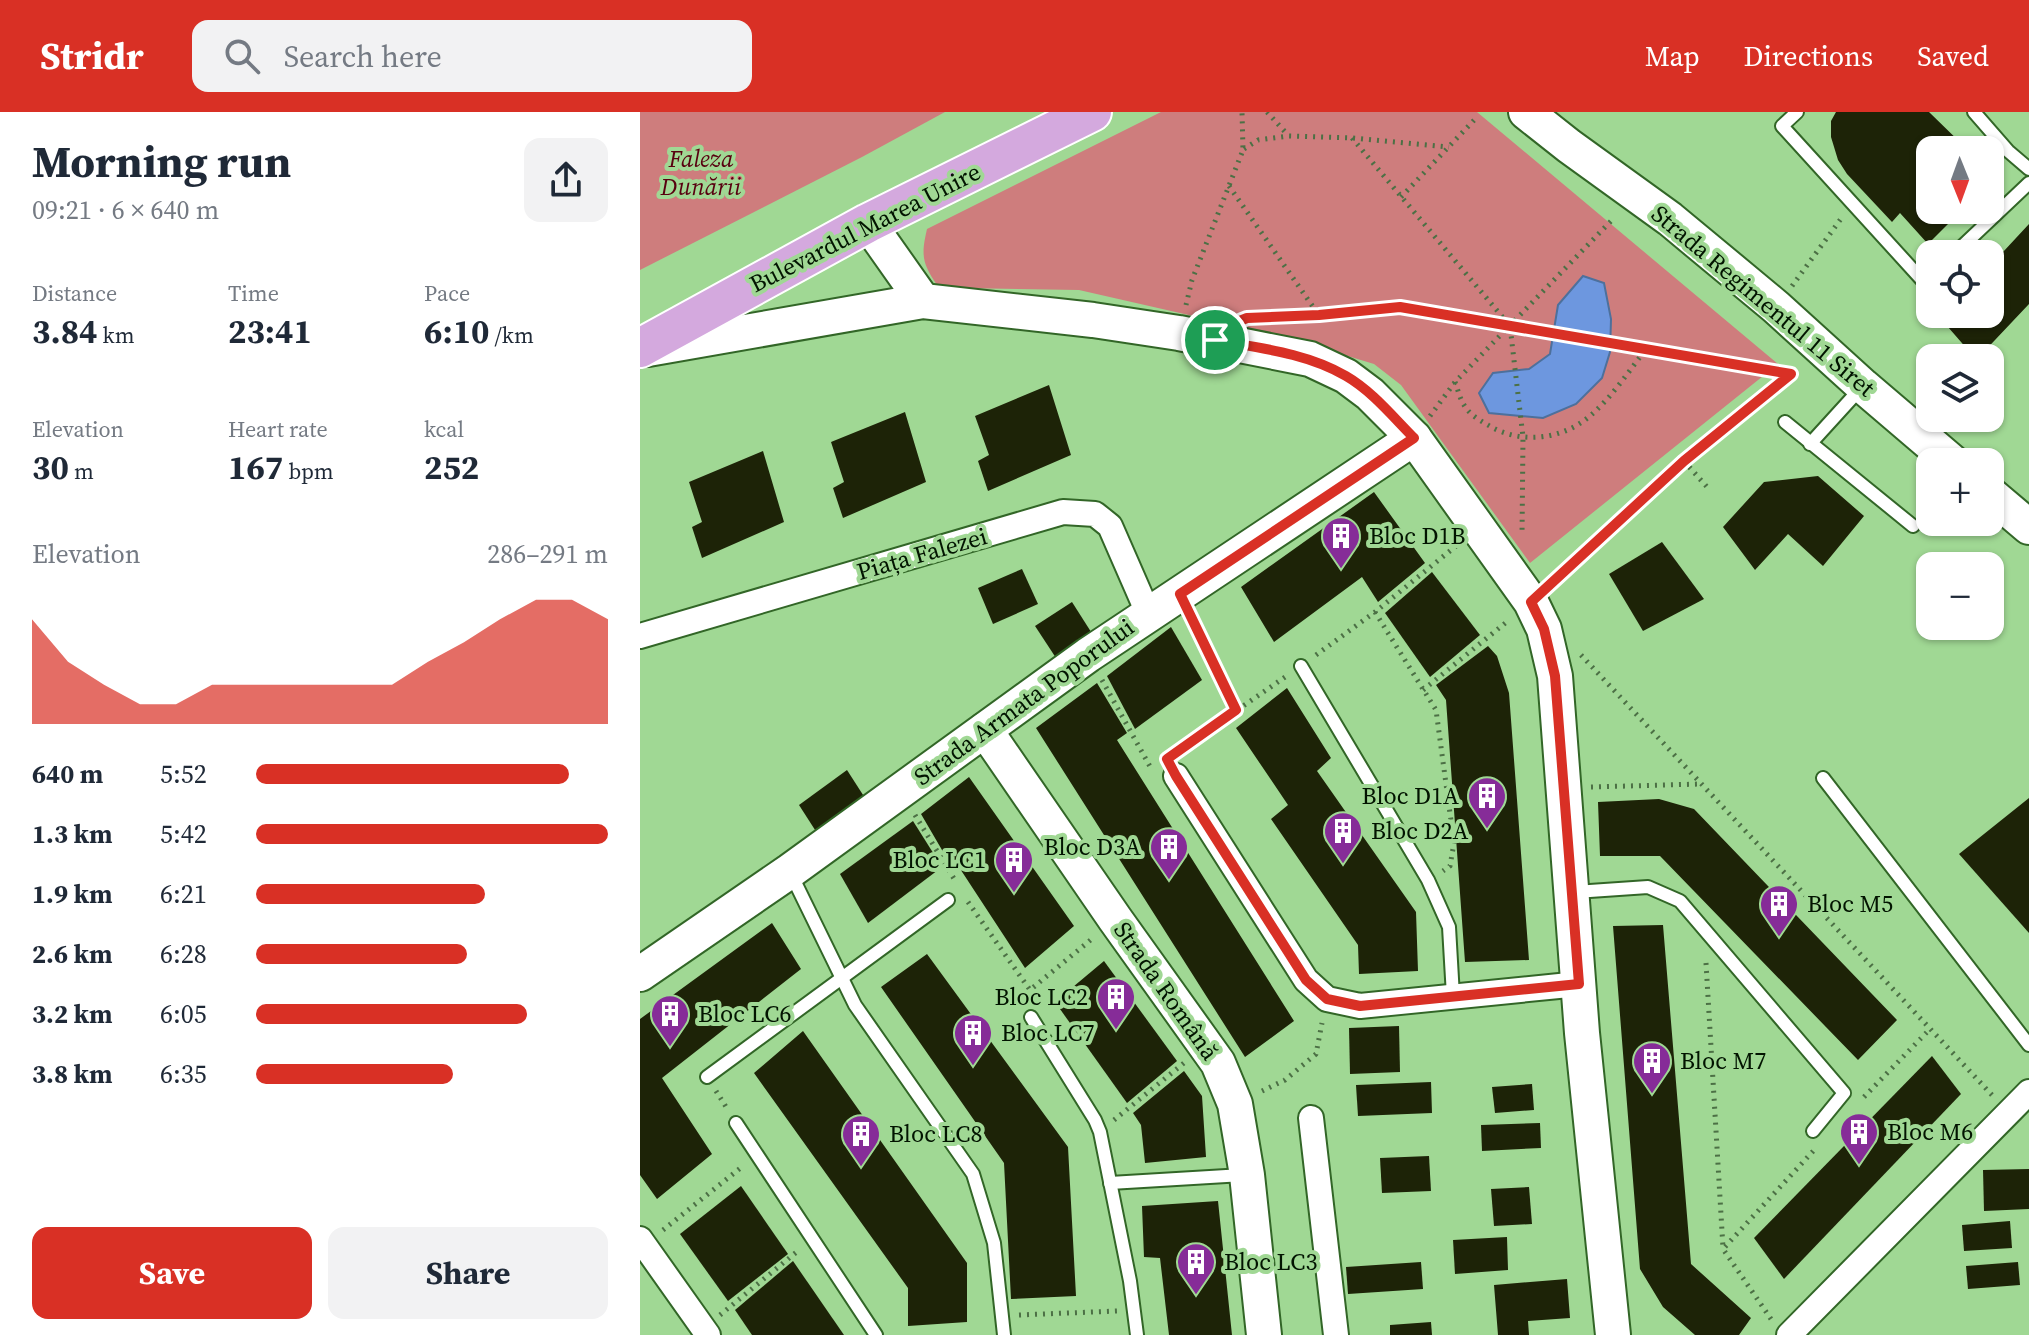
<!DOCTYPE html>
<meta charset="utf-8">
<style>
body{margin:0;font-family:"Source Serif 4",serif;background:#f2f2f3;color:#1f2937;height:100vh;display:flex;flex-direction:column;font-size:30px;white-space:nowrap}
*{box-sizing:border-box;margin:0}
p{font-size:26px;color:#747a83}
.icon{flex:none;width:44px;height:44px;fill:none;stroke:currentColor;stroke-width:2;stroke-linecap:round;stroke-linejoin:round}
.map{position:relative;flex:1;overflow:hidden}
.side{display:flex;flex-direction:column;background:#fff;width:640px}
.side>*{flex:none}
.needle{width:52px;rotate:179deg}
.buttons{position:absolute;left:1276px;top:24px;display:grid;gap:16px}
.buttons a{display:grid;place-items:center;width:88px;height:88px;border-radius:16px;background:#fff;box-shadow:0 2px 6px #0004;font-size:40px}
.pin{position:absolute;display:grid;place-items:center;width:68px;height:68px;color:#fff;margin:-34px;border:4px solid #fff;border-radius:50%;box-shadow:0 2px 8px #0007}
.round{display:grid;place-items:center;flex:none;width:84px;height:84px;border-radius:16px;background:#f2f2f3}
.summary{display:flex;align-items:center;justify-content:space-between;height:136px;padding:0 32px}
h1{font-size:44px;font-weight:700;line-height:60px}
.figures{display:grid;grid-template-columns:repeat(3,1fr);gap:12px;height:136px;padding:8px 32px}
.figures div{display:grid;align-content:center}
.figures b{font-size:34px;font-weight:700}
.figures small{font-size:22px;font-weight:400}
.figures p{font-size:22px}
.chart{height:224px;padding:16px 32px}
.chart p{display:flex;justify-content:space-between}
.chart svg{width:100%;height:144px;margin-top:8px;fill:#d93025;opacity:.7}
.cta{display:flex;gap:16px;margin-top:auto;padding:16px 32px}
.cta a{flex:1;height:92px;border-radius:16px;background:#d93025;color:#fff;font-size:32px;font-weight:700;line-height:92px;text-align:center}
.cta a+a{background:#f2f2f3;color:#1f2937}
ul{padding:0 32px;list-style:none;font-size:26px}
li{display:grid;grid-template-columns:128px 96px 1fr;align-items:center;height:60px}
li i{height:20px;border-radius:10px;background:#d93025}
header{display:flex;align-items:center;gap:48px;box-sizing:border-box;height:112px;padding:0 40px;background:#d93025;color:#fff}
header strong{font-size:38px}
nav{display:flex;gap:44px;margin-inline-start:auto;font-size:28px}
.search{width:560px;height:72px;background:#f2f2f3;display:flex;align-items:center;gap:20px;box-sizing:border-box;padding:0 28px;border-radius:16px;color:#747a83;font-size:30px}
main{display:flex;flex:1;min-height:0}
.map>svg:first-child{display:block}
.green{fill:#ce7d7d}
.water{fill:#6d97df;stroke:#4d709c;stroke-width:2}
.building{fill:#1d2307}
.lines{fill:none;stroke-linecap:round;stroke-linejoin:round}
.lane-casing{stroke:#326627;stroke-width:16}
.street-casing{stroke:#326627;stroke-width:28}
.secondary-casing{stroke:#326627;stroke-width:38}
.primary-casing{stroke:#fff;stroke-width:42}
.path{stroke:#4c7045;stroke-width:5;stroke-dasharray:2 6;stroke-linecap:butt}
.lane{stroke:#fff;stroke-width:12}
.street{stroke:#fff;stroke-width:24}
.secondary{stroke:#fff;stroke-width:34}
.primary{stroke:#d4a9de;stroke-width:38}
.route-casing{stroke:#fff;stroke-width:16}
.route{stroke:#d93025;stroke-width:10}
.labels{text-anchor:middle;stroke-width:8;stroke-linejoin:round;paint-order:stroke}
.park-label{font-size:24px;font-style:italic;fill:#580010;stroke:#a0d894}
.street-label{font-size:24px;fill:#021400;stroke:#a0d894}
.poi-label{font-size:24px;fill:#021400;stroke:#a0d894;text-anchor:start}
</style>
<header>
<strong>Stridr</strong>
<div class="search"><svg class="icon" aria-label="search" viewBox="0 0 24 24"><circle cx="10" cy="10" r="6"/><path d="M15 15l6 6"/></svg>Search here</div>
<nav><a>Map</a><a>Directions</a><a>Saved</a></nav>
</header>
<main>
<section class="side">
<div class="summary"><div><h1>Morning run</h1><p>09:21 · 6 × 640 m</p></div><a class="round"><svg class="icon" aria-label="share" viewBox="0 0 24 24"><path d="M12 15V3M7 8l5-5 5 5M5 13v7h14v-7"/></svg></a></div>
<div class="figures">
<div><p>Distance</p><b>3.84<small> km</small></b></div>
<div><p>Time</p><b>23:41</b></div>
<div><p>Pace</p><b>6:10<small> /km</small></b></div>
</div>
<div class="figures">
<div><p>Elevation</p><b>30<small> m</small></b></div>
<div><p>Heart rate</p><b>167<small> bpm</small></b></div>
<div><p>kcal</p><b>252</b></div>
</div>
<div class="chart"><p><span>Elevation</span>286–291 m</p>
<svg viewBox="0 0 160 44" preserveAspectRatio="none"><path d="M0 44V12L10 25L20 32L30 38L40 38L50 32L60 32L70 32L80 32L90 32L100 32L110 25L120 19L130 12L140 6L150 6L160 12V44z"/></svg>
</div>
<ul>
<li><b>640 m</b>5:52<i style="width:89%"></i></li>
<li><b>1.3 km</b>5:42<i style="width:100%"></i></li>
<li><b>1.9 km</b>6:21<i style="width:65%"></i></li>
<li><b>2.6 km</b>6:28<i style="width:60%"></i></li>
<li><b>3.2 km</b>6:05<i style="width:77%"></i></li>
<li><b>3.8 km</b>6:35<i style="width:56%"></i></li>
</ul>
<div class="cta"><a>Save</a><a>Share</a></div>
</section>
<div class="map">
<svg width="1389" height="1223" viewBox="0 0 1389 1223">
<rect width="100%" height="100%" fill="#a0d894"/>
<g class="green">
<path d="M 0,0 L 305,0 L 222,45 L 0,158 Z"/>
<path d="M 521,0 L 837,0 L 1138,252 L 890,451 L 761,273 L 734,252 L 645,225 L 439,178 L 321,176 L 297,173 C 282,151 281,143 287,117 Z"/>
</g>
<path class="water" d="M 943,164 L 964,171 L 971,207 L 970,240 L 962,266 L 936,292 L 903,306 L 849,301 L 839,281 L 853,261 L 889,257 L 910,242 L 918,193 Z"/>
<g class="building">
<path d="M 1196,0 L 1289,0 L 1328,38 L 1290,38 L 1290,98 L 1322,98 L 1288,132 L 1260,101 L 1252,110 L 1207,62 L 1198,48 L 1191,25 L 1191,9 Z"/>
<path d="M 1389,112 L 1389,192 L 1338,246 L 1335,246 L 1301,207 L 1305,202 L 1350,202 L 1350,154 Z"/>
<path d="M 409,273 L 431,343 L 348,379 L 338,349 L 349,343 L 335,304 Z"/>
<path d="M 265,300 L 286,370 L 203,406 L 193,376 L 204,370 L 191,330 Z"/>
<path d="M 123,339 L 144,410 L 62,446 L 52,415 L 62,410 L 49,370 Z"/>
<path d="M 1178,364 L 1224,404 L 1183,454 L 1148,422 L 1115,458 L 1083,415 L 1124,370 Z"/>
<path d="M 734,380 L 785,451 L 738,490 L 722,465 L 634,530 L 601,475 Z"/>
<path d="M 1022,430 L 1064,487 L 1003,519 L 969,462 Z"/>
<path d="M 382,457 L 398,492 L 353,512 L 338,476 Z"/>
<path d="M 792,460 L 840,523 L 790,565 L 745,501 Z"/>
<path d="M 432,490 L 453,523 L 416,546 L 395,514 Z"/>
<path d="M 531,515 L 562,568 L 495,617 L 467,564 Z"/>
<path d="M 848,534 L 857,544 L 869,581 L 889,848 L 825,850 L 806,588 L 796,573 Z"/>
<path d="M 457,571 L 487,621 L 477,628 L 654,909 L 605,945 L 396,616 Z"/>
<path d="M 647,576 L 691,646 L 677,659 L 776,800 L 778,859 L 719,862 L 718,833 L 631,707 L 648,693 L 596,616 Z"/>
<path d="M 207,658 L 225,686 L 177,721 L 159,693 Z"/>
<path d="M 329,665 L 434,814 L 385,856 L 313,746 L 309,750 L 281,702 Z"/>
<path d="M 1389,686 L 1389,821 L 1319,742 Z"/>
<path d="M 1019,687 L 1054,697 L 1257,908 L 1218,948 L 1020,744 L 960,744 L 958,690 Z"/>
<path d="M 273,709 L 302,755 L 228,811 L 200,762 Z"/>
<path d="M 132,811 L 161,857 L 22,966 L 72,1042 L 17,1087 L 0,1063 L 0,907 Z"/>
<path d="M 1023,813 L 1051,1152 L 1111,1206 L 1099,1223 L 1055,1223 L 1023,1195 L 1000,1157 L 973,814 Z"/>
<path d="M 287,842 L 428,1035 L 436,1184 L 371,1187 L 364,1051 L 241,875 Z"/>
<path d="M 464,849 L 537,949 L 487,991 L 415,890 Z"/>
<path d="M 759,914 L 760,960 L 710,962 L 709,916 Z"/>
<path d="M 163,919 L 327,1151 L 327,1210 L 268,1214 L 268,1176 L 114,961 Z"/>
<path d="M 1292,944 L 1321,982 L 1144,1167 L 1114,1126 Z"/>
<path d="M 544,959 L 562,984 L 566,1045 L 505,1051 L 501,1013 L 493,1001 Z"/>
<path d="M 791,970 L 792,1001 L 718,1004 L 716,973 Z"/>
<path d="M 892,972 L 894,998 L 855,1001 L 852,975 Z"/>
<path d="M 900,1011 L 901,1036 L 842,1039 L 841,1013 Z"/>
<path d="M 789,1044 L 791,1079 L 742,1081 L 740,1046 Z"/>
<path d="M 1389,1057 L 1389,1097 L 1344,1099 L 1343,1058 Z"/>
<path d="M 101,1074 L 148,1142 L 88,1189 L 40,1122 Z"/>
<path d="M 889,1075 L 892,1112 L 854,1114 L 851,1077 Z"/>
<path d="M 578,1089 L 592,1223 L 529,1223 L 520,1146 L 504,1145 L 502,1094 Z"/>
<path d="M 1370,1109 L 1372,1136 L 1324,1139 L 1322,1113 Z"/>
<path d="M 867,1125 L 868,1158 L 815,1162 L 813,1128 Z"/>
<path d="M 153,1149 L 204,1223 L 112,1223 L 95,1198 Z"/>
<path d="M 781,1150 L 783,1177 L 708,1182 L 706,1155 Z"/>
<path d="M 1378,1150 L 1380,1173 L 1328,1177 L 1326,1154 Z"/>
<path d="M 927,1167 L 930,1206 L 888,1209 L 889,1223 L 858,1223 L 854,1173 Z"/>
<path d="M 791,1210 L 792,1223 L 750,1223 L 750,1213 Z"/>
</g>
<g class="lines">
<g class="lane-casing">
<g id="lane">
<path d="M 1157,0 L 1142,14 L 1284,170 L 1290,164"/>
<path d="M 1334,0 L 1368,39 L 1389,57"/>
<path d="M 1314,142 L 1389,71"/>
<path d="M 1145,310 L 1273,414"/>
<path d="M 1170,332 L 1221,276"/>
<path d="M 661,554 L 788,768 L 809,815 L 813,884"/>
<path d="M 1183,666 L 1389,933"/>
<path d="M 151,762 L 215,893 L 333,1062 L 354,1131 L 364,1223"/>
<path d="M 935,780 L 1008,775 L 1040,789 L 1204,981 L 1173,1019"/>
<path d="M 391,905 L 455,1008 L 460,1020 L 490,1169 L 497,1223"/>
<path d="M 67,965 L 308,788"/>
<path d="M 96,1011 L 236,1223"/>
<path d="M 470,1071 L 603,1063"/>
</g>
</g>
<g class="street-casing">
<g id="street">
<path d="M 0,524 L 423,400 L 455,402 L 470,414 L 508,501"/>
<path d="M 536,664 L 666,868 L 687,887 L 720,894 L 939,872"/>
<path d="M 671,1006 L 696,1223"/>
<path d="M 0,1127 L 68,1223"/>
<path d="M 1149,1223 L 1389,980"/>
</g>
</g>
<g class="secondary-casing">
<g id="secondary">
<path d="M 886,0 L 929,34 L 1030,107 L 1136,195 L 1223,274 L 1312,350"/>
<path d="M 228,111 L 283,189"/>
<path d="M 8,237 L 283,189 L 453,208 L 539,221 L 670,247 L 706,264 L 730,282 L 774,326 L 891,490 L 904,517 L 915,564 L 942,921 L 973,1223"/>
<path d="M 1350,382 L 1389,415"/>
<path d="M 345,618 L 475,807 L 578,951 L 595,992 L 607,1063 L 624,1223"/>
<path d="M 0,862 L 150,759 L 448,543 L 774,326"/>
</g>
</g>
<g class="primary-casing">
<path id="primary" d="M 0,236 L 228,111 L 452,0"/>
</g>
<g class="path">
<path d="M 627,0 L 648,23"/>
<path d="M 712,26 L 870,214 L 883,325 L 882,423"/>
<path d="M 604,37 L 618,28 L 649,24 L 712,26 L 809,35"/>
<path d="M 589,74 L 678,202"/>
<path d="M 761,85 L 838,4"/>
<path d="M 1152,174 L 1203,104"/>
<path d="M 546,193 L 552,168 L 603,38 L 602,0"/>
<path d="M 626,205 L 679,203 L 760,195 L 1151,262"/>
<path d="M 815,270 C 818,278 820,287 824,293 C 829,302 839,308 848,313 C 880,333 923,328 951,303 C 972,285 989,259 1006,237"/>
<path d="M 790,304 L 815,270 L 971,109"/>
<path d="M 1044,349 L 1067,375"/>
<path d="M 913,470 L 1044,349 L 1151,262"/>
<path d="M 735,500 L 796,598 L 814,731 L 810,754 L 803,759"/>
<path d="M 553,509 L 596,598"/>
<path d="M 676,543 L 735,500 L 816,434"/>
<path d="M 941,543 L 1352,983"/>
<path d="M 462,568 L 512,658"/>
<path d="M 783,578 L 869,508"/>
<path d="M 538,639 L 648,563"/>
<path d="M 951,675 L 1061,672"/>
<path d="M 275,703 L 316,770"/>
<path d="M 328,790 L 390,878 L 453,826"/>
<path d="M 1066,851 L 1083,1136"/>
<path d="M 76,979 L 88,998"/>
<path d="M 622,979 L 645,968 L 676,942 L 682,911"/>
<path d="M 1224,985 L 1290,917"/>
<path d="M 474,1008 L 544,951"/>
<path d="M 23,1118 L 103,1054"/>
<path d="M 80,1203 L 159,1138"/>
<path d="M 379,1203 L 477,1199"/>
<path d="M 1131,1207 L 1083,1137 L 1176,1036"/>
</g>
<use href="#lane" class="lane"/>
<use href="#street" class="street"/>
<use href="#secondary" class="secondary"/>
<use href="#primary" class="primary"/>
</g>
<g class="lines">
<g class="route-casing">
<path id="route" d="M 760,195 L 1151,262 L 1044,349 L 891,490 L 904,517 L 915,564 L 939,872 L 720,894 L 687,887 L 666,868 L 536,664 L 527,647 L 596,598 L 540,482 L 774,326 C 753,305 732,279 706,264 C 667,241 619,236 575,228 L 585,215 L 607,206 L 679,203 Z"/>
</g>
<use href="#route" class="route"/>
</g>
<defs>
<g id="building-pin" transform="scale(2)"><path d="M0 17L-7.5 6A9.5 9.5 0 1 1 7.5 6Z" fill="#862c98" stroke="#a0d894"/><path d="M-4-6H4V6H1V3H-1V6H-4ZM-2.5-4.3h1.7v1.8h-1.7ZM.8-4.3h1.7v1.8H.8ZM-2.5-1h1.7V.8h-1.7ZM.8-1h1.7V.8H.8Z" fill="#fff"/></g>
</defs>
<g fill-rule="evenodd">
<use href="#building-pin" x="701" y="424"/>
<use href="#building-pin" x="847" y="684"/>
<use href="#building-pin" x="703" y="719"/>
<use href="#building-pin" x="529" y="735"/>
<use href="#building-pin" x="374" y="748"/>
<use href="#building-pin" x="1139" y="792"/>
<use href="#building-pin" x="476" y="885"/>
<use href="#building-pin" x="30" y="902"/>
<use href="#building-pin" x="333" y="921"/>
<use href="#building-pin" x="1012" y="949"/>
<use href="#building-pin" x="1219" y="1020"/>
<use href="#building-pin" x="221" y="1022"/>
<use href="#building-pin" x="556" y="1150"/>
</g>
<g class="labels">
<g class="park-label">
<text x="61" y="55">Faleza<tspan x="61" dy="28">Dunării</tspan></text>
</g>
<g class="street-label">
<text transform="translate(225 116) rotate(-27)" y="8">Bulevardul Marea Unire</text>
<text transform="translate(1123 189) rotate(40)" y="8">Strada Regimentul 11 Siret</text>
<text transform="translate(282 442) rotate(-16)" y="8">Piața Falezei</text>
<text transform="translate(384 590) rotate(-36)" y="8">Strada Armata Poporului</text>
<text transform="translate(526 879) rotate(55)" y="8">Strada Română</text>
</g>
<g class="poi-label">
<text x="729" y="432">Bloc D1B</text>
<text x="819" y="692" text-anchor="end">Bloc D1A</text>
<text x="731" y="727">Bloc D2A</text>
<text x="501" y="743" text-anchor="end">Bloc D3A</text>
<text x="346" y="756" text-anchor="end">Bloc LC1</text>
<text x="1167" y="800">Bloc M5</text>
<text x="448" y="893" text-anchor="end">Bloc LC2</text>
<text x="58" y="910">Bloc LC6</text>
<text x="361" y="929">Bloc LC7</text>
<text x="1040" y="957">Bloc M7</text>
<text x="1247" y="1028">Bloc M6</text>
<text x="249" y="1030">Bloc LC8</text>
<text x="584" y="1158">Bloc LC3</text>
</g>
</g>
</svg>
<div class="buttons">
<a><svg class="needle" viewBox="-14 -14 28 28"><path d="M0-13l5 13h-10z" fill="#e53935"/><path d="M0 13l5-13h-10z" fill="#747a83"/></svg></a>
<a><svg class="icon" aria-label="locate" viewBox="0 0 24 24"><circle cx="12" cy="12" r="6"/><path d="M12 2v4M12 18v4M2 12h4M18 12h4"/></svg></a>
<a><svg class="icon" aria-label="layers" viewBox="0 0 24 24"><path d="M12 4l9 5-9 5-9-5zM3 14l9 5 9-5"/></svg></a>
<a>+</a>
<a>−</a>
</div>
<div class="pin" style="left:575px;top:228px;background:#1e9e55"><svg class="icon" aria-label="arrive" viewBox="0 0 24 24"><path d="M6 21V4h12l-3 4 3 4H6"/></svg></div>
</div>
</main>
